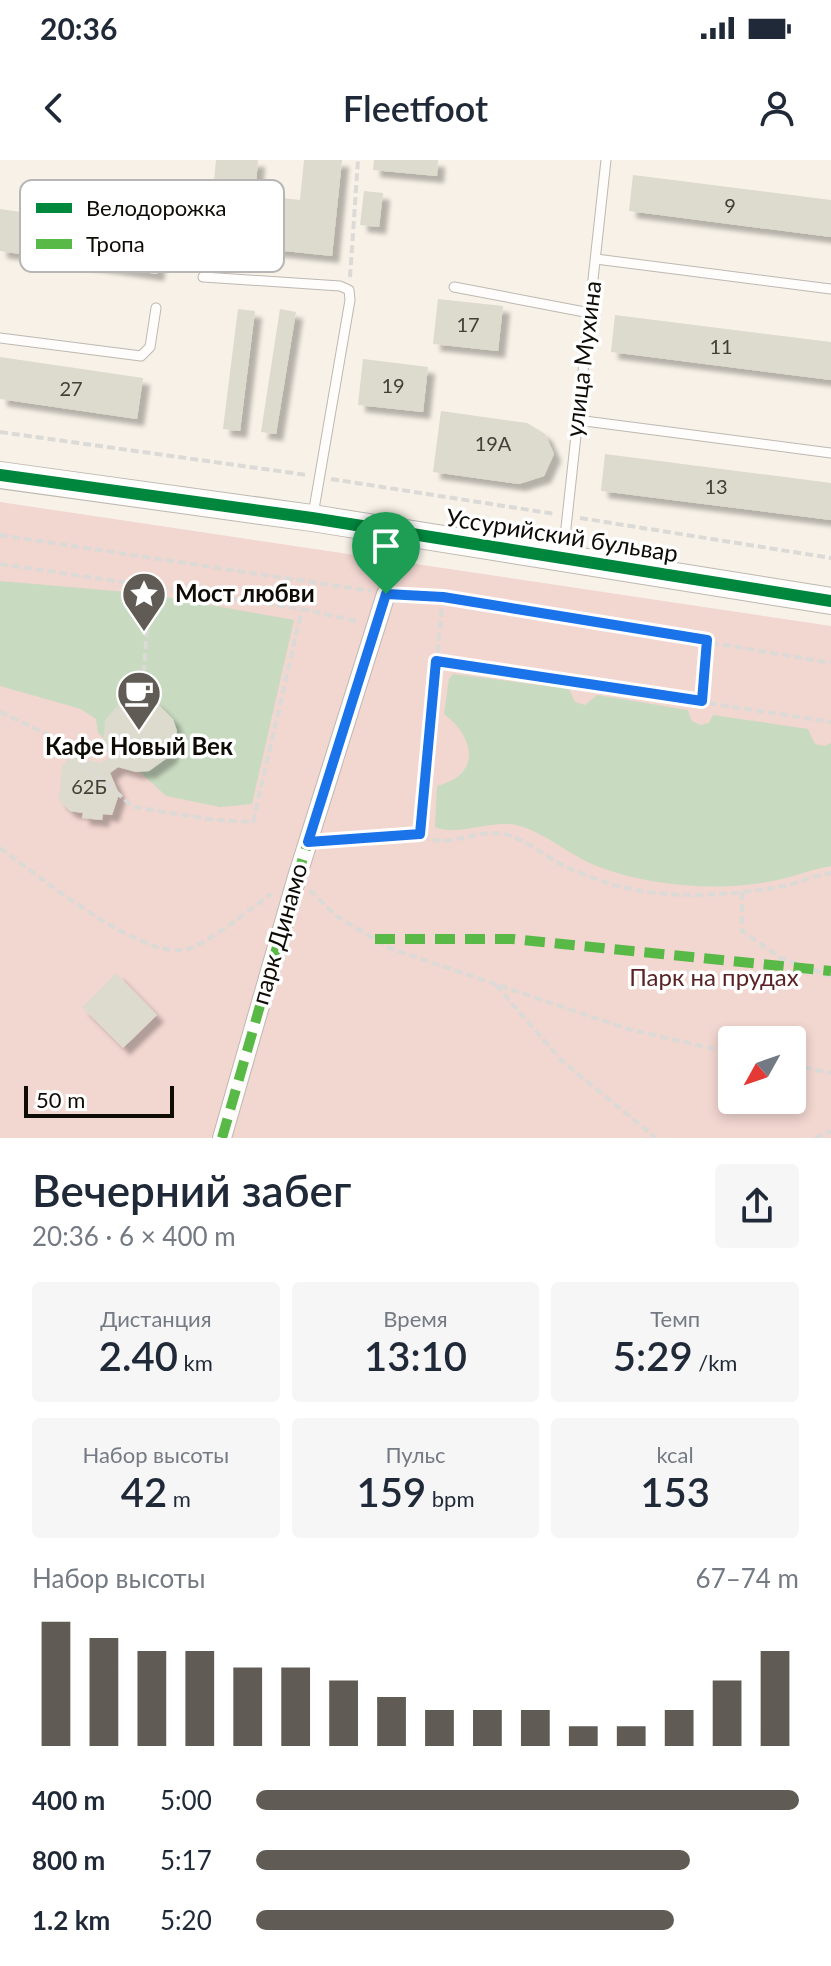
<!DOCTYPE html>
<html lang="ru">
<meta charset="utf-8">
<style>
body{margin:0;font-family:Lato,sans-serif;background:#f6f6f7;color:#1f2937;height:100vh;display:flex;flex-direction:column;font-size:30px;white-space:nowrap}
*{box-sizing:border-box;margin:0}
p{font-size:26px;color:#747a83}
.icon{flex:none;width:44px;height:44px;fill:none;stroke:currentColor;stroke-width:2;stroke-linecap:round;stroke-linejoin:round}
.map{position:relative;height:978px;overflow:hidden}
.sheet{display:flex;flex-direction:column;background:#fff;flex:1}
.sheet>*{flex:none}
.needle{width:52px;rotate:230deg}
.buttons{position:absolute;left:718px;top:866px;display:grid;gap:16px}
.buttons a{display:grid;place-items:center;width:88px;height:88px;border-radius:8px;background:#fff;box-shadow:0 4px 12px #0003;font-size:40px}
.scale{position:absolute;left:24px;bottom:20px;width:150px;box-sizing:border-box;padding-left:8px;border:4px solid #0f0c06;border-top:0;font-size:22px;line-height:28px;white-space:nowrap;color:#0f0c06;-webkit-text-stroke:6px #fff;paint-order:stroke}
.pin{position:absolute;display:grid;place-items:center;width:68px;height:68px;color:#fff;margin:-82px -34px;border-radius:50% 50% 50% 0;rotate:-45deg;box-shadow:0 0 8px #0007}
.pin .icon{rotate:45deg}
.round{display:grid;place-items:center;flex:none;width:84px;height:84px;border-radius:8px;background:#f6f6f7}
.summary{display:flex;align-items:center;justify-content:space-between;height:136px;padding:0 32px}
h1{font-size:44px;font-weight:600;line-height:60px}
.figures{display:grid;grid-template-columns:repeat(3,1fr);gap:12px;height:136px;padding:8px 32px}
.figures div{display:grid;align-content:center;border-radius:8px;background:#f6f6f7;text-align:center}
.figures b{font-size:40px;font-weight:600}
.figures small{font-size:22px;font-weight:400}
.figures p{font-size:22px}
.chart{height:224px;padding:16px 32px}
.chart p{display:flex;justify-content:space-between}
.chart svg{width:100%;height:144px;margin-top:8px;stroke:#605c55;stroke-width:6}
ul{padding:0 32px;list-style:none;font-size:26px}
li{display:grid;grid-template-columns:128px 96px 1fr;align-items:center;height:60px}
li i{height:20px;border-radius:10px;background:#605c55}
.status{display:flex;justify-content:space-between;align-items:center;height:56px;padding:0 40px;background:#fff;direction:ltr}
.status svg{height:22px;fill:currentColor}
header{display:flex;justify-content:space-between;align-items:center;height:104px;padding:0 32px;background:#fff;font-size:36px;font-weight:600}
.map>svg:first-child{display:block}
.green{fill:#f2d6d0;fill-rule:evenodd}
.water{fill:#c8dac0}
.building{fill:#dddace;filter:url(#shadow)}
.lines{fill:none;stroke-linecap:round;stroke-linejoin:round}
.lane-casing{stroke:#bdb8b1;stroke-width:11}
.street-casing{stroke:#bdb8b1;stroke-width:20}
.secondary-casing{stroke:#bdb8b1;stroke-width:28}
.path{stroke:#dcdad7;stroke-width:4;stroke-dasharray:8 4;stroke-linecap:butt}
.lane{stroke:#fefdfb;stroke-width:9}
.street{stroke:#fefdfb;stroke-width:18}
.secondary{stroke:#fefdfb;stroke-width:26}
.quiet{stroke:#58b947;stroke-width:10;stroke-dasharray:20 10;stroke-linecap:butt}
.cycleway-casing{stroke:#fff;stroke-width:17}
.cycleway{stroke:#00873e;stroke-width:12}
.route-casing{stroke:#fff;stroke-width:16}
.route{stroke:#1a73e8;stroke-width:10}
.labels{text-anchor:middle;stroke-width:7;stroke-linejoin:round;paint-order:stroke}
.number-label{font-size:20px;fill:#424038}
.street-label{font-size:24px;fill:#0f0c06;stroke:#fff}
.poi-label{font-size:24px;font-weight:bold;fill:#0f0c06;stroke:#fff;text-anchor:start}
.park-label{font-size:24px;fill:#5a2224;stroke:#fff}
.key{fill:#fff;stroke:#b7b6b4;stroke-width:2}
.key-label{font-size:22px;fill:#0f0c06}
</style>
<div class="status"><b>20:36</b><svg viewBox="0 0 49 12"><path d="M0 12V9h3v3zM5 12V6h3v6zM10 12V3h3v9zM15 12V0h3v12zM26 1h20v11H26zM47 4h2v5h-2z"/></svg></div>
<header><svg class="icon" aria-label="back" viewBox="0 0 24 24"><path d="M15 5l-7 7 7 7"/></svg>Fleetfoot<svg class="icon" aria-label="person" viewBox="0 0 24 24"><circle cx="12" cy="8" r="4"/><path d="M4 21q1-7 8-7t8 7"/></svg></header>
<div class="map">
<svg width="831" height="978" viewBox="0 0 831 978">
<defs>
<filter id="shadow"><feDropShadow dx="7" dy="7" stdDeviation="2" flood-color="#0004"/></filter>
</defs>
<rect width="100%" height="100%" fill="#f7f1e7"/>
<path class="green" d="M 0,342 L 831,466 L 831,978 L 0,978 ZM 732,880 L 792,880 L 792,940 L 732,940 Z"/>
<g class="water">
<path d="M 0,421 L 150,434 L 294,460 L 252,644 L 220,647 L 166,636 L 98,573 L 96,559 L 81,549 L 0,526 Z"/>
<path d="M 453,514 L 569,529 L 575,542 L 585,545 L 597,535 L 688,550 L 691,560 L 700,565 L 709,563 L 713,555 L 808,569 L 815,584 L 825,586 L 831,583 L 831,706 C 811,709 792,718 772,721 C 719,732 652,726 602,708 C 573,698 549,675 520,666 C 492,658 460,677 435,667 L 437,626 C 482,615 475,577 444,554 L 449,519 Z"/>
</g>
<g class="building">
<path d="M 216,0 L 258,0 L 255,35 L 300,40 L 304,0 L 342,0 L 332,96 L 208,83 Z"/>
<path d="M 374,0 L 438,0 L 437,16 L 373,10 Z"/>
<path d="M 633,15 L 831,40 L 831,77 L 629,51 Z"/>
<path d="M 364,31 L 383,33 L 379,67 L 360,65 Z"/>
<path d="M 0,49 L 163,73 L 157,114 L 0,91 Z"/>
<path d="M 438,139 L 503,146 L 498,191 L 433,184 Z"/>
<path d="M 238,149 L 255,151 L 240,271 L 223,269 Z"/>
<path d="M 280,149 L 296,152 L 276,274 L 261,272 Z"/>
<path d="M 615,155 L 831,182 L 831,220 L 611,192 Z"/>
<path d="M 0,197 L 143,218 L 137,259 L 0,239 Z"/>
<path d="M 363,199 L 428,207 L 423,252 L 358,245 Z"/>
<path d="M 441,251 L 527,263 L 545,274 L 554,294 L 544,316 L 519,324 L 433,312 Z"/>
<path d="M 605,294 L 831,323 L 831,360 L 601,331 Z"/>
<path d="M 142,537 L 155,541 L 173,559 L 177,571 L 170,596 L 149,611 L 136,612 L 118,607 L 110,613 L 119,634 L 112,655 L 103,654 L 102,660 L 82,658 L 83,653 L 70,651 L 59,640 L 62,606 L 68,599 L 78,597 L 100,603 L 109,597 L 103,583 L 105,560 L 120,543 Z"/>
<path d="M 116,813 L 157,855 L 123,888 L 82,847 Z"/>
</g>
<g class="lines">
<g class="lane-casing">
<g id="lane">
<path d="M 596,99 L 831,129"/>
<path d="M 203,117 L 340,126 L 349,130 L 350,140 L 313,355"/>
<path d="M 454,127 L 590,153"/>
<path d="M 0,178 L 141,196 L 150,187 L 156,148"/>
<path d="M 577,260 L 831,293"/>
<path d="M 563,395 L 606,0"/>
</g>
</g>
<g class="street-casing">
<path id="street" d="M 222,978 L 297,717 L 386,434"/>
</g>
<g class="secondary-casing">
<path id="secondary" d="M 0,315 L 312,358 L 831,441"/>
</g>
<g class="path">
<path d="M 350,117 L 358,0"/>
<path d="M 0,272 L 307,315"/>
<path d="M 331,319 L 555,354"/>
<path d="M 580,358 L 831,398"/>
<path d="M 0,375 L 371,431"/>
<path d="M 0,404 L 150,426"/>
<path d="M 403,435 L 443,437 L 831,503"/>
<path d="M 443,437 L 420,674 C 446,692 474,668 503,674 C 522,677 539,692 557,702 C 573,711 595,719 614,725 C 667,740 730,736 784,726 C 800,723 814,715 831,713"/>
<path d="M 436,501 L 831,562"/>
<path d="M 142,537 L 150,426 L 302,449 L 360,462"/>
<path d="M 702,541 L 707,480"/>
<path d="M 0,552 L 74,587 L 79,599 L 133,647 L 215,660 L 253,662 L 302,449"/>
<path d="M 326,680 L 420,674"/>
<path d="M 0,688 C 38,715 143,802 188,789 C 207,784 253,747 271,734"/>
<path d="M 310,730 L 335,755 L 389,788 L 628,869 L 732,893"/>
<path d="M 742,732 L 742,771 L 781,798 L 831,816"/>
<path d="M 496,825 L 561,900 L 656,978"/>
<path d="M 792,905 L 831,913"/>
<path d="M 815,978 L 831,971"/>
</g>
<use href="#lane" class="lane"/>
<use href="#street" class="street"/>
<use href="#secondary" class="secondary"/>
<g class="quiet">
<path d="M 375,779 L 513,779 L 831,811"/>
<path d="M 222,978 L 297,717 L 386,434"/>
</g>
<g class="cycleway-casing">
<path id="cycleway" d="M 0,315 L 312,358 L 831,441"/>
</g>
<use href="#cycleway" class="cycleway"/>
</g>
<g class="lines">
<g class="route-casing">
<path id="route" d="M 386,434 L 443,437 L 707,480 L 702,541 L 436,501 L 420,674 L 308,682 Z"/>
</g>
<use href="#route" class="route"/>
</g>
<defs>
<g id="sight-pin" transform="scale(2.3)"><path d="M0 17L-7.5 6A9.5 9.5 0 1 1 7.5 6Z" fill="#605c55" stroke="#fff"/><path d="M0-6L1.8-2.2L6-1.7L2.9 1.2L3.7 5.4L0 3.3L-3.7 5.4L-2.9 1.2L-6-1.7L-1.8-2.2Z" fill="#fff"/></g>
<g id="cafe-pin" transform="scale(2.3)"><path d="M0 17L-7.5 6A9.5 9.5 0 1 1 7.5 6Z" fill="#605c55" stroke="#fff"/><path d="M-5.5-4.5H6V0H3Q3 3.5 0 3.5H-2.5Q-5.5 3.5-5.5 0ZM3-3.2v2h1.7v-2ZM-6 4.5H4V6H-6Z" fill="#fff"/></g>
</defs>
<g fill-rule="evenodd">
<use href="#sight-pin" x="144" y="434"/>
<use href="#cafe-pin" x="139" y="533"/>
</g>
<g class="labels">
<g class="number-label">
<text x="730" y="53">9</text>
<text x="468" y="172">17</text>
<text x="721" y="194">11</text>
<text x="393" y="233">19</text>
<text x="71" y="236">27</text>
<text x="493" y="291">19А</text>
<text x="716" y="334">13</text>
<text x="89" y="634">62Б</text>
</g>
<g class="street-label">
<text transform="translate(584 199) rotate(-83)" y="8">улица Мухина</text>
<text transform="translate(562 376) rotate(9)" y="8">Уссурийский бульвар</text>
<text transform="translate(280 774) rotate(-74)" y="8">парк Динамо</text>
</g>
<g class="poi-label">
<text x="175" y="442">Мост любви</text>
<text x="139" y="595" text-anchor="middle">Кафе Новый Век</text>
</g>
<g class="park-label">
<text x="714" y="826">Парк на прудах</text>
</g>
</g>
<rect x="20" y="20" width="264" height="92" rx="12" class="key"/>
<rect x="36" y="43" width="36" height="10" fill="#00873e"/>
<rect x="36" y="79" width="36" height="10" fill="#58b947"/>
<g class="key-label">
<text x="86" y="56">Велодорожка</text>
<text x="86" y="92">Тропа</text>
</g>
</svg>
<div class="buttons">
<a><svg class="needle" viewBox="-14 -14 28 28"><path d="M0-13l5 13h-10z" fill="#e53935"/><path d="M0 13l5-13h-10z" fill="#747a83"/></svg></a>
</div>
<div class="scale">50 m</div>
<div class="pin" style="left:386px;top:434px;background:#1e9e55"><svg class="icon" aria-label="arrive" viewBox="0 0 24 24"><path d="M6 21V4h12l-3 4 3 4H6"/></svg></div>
</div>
<section class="sheet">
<div class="summary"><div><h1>Вечерний забег</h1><p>20:36 · 6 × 400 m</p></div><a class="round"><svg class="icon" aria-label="share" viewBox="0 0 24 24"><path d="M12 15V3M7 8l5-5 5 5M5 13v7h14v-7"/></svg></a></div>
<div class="figures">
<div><p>Дистанция</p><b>2.40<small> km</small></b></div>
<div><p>Время</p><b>13:10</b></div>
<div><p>Темп</p><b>5:29<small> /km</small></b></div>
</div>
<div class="figures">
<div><p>Набор высоты</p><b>42<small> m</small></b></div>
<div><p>Пульс</p><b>159<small> bpm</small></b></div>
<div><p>kcal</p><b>153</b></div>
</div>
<div class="chart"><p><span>Набор высоты</span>67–74 m</p>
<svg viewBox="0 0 160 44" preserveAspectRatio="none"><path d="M5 44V6M15 44V11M25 44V15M35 44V15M45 44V20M55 44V20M65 44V24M75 44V29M85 44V33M95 44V33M105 44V33M115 44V38M125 44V38M135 44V33M145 44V24M155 44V15"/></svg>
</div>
<ul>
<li><b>400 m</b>5:00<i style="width:100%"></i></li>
<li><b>800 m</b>5:17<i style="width:80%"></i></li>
<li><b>1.2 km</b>5:20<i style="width:77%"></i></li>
</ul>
</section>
